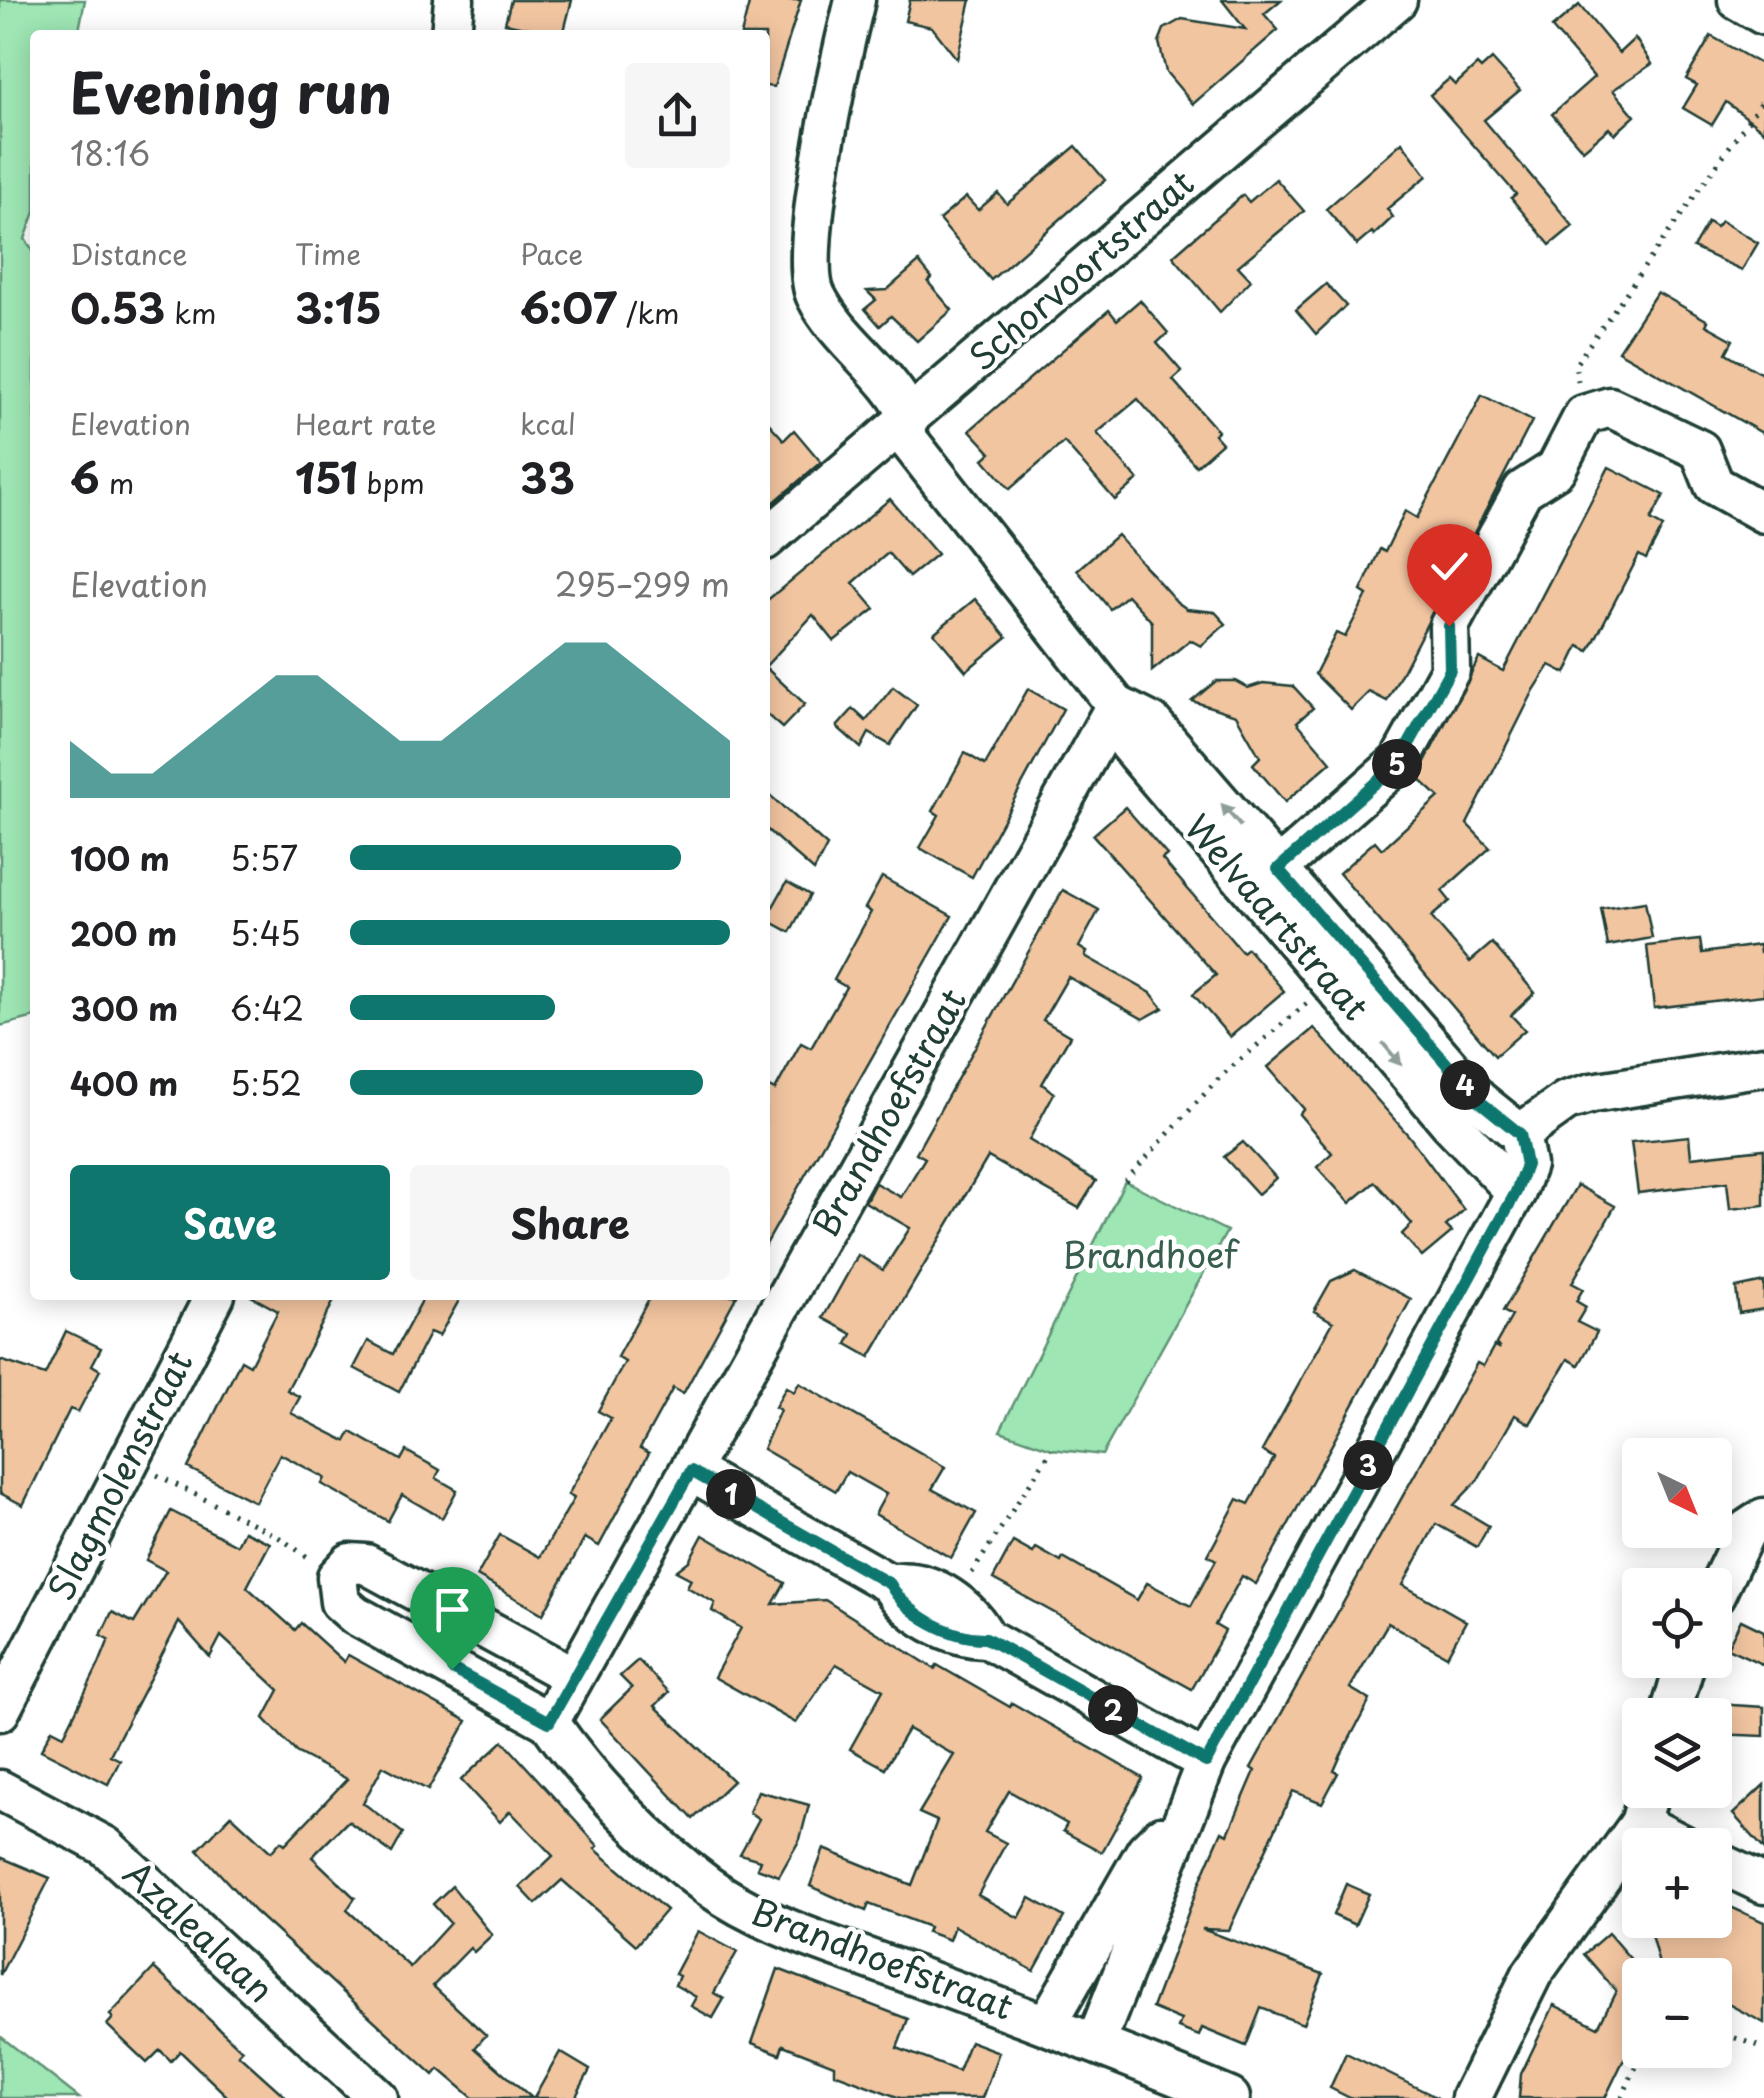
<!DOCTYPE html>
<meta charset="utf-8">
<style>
body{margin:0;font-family:"Playpen Sans",sans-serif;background:#f6f6f6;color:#202124;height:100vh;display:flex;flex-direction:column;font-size:38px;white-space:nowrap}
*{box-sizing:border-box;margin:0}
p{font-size:32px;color:#757577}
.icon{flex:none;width:55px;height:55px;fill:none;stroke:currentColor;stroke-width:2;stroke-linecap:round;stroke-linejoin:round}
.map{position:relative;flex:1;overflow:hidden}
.sheet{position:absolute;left:30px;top:30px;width:740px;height:1270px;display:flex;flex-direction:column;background:#fff;border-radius:10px;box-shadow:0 5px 25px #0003}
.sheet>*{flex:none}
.needle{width:65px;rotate:137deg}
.controls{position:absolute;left:1622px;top:1438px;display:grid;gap:20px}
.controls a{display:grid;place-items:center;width:110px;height:110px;border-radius:10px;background:#fff;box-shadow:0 5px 25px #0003;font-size:50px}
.pin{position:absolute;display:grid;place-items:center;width:85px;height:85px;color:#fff;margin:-102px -42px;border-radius:50% 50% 50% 0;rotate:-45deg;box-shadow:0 0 10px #0007}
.pin .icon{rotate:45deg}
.km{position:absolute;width:50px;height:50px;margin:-25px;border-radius:50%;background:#222;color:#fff;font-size:28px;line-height:50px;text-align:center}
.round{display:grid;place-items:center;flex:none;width:105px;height:105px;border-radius:10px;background:#f6f6f6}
.summary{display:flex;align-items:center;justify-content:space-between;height:170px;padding:0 40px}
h1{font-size:55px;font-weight:700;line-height:75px}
.figures{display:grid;grid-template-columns:repeat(3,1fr);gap:15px;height:170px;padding:10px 40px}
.figures div{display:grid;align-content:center}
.figures b{font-size:42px;font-weight:700}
.figures small{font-size:28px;font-weight:400}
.figures p{font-size:28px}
.chart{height:280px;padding:20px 40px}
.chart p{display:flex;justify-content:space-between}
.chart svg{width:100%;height:180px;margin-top:10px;fill:#0f766e;opacity:.7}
.primary-button{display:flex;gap:20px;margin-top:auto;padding:20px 40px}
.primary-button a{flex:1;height:115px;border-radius:10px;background:#0f766e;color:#fff;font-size:40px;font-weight:700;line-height:115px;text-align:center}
.primary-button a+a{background:#f6f6f6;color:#202124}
ul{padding:0 40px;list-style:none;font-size:32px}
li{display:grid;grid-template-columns:160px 120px 1fr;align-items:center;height:75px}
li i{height:25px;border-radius:12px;background:#0f766e}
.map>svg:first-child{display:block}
.green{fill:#9ee6b4;stroke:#5e9274;stroke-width:2.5}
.building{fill:#f2c5a1;stroke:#1f3d34;stroke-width:2.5}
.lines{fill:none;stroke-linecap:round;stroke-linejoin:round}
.minor-casing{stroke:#1f3d34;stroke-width:45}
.path{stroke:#1f3d34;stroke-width:5;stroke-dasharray:2.5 8;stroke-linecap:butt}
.minor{stroke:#fff;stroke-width:38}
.oneway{fill:#8f9e9a}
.route-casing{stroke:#fff;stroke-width:20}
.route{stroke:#0f766e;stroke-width:12}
.labels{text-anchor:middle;stroke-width:9;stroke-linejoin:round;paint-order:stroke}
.street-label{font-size:35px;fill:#1f3d34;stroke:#fff}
.park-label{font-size:35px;fill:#385f4e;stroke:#fff}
</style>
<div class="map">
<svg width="1764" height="2098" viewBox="0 0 1764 2098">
<rect width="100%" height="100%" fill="#fff"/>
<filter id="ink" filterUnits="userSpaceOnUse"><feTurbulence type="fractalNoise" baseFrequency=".01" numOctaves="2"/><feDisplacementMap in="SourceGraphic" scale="20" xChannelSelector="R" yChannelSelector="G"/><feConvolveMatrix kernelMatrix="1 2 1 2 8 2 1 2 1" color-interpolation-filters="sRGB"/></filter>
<g filter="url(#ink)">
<g class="green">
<path d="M 0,0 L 85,0 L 78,35 L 35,35 L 35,212 L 25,239 L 35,253 L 35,1017 L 0,1026 Z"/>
<path d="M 1125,1181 L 1227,1231 L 1102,1455 L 1052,1449 L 1000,1431 Z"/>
<path d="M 0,2036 L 79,2098 L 0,2098 Z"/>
</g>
<g class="building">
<path d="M 511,0 L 572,0 L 563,35 L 505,23 Z"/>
<path d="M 750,0 L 801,0 L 774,87 L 765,86 L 765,35 L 741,35 Z"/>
<path d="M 910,0 L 971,0 L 957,59 L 932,27 L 905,21 Z"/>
<path d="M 1222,0 L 1281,0 L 1264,14 L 1278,30 L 1193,104 L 1166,72 L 1159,42 L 1164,29 L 1182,19 L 1245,29 Z"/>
<path d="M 1579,5 L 1619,53 L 1635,38 L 1652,64 L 1613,90 L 1635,116 L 1615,134 L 1609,128 L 1583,150 L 1552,114 L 1594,77 L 1552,28 Z"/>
<path d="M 1711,36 L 1764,66 L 1764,131 L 1726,102 L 1712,125 L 1683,108 L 1697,85 L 1686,79 Z"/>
<path d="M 1492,59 L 1520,90 L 1484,120 L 1573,226 L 1550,245 L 1511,198 L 1516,194 L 1430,95 L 1449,79 L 1455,85 L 1477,65 L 1481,69 Z"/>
<path d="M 1402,142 L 1427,176 L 1387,209 L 1393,217 L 1374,235 L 1372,232 L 1357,245 L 1326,209 Z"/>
<path d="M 1076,146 L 1105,180 L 991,280 L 939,220 L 966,197 L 978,210 L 998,193 L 1007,204 Z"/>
<path d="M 1276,179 L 1304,211 L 1238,266 L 1251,280 L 1220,312 L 1173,256 L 1243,195 L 1249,202 Z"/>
<path d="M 1721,221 L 1758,243 L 1742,270 L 1693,248 L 1708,222 L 1716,227 Z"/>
<path d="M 919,262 L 932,278 L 928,282 L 952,310 L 917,341 L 891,316 L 880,326 L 865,309 L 876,300 L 867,291 L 887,290 Z"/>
<path d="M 1326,284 L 1346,306 L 1316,334 L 1296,310 Z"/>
<path d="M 1657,292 L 1708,321 L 1706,325 L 1733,340 L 1726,353 L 1764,375 L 1764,434 L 1618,351 Z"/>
<path d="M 1140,300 L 1168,333 L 1157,343 L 1182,372 L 1173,380 L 1218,431 L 1214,434 L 1222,443 L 1196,466 L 1138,399 L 1097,433 L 1138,480 L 1115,500 L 1064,442 L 1010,489 L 984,459 L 991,453 L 970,430 L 1109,310 L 1117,320 Z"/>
<path d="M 1482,395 L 1532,421 L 1387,701 L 1369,692 L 1351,710 L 1315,674 L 1336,633 L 1345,637 L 1367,595 L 1361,591 L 1380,549 L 1385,552 L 1405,511 L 1417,518 Z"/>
<path d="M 765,419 L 784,440 L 794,430 L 821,462 L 765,510 Z"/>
<path d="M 1609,467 L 1664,495 L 1651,520 L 1663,527 L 1646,559 L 1639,555 L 1589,651 L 1579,646 L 1566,673 L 1550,665 L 1534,690 L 1467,824 L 1490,848 L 1442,891 L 1450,901 L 1431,917 L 1470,962 L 1492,943 L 1535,993 L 1511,1015 L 1525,1030 L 1495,1056 L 1339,873 L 1375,841 L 1382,849 L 1439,797 L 1417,777 L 1479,658 L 1503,671 Z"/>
<path d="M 890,499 L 937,554 L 909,577 L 888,553 L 853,583 L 875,609 L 834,641 L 813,615 L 765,667 L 805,704 L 782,728 L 765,713 L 765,602 Z"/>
<path d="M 1117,535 L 1177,602 L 1187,609 L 1215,612 L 1226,624 L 1201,646 L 1190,640 L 1152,671 L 1152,622 L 1127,595 L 1110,609 L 1077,570 Z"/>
<path d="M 975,599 L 1007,637 L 966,671 L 934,633 Z"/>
<path d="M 1216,681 L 1235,681 L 1248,688 L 1263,683 L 1293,686 L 1313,708 L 1297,722 L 1331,762 L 1285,802 L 1253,764 L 1260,757 L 1236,715 L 1192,701 Z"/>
<path d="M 893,687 L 917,705 L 890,745 L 869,733 L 861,748 L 837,727 L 853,709 L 866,721 Z"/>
<path d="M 1028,689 L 1063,709 L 972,877 L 920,848 L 939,815 L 933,811 L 965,753 L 985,765 Z"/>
<path d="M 765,791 L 827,846 L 814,871 L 765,828 Z"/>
<path d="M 1125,807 L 1167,855 L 1162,859 L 1242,952 L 1247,948 L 1284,991 L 1230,1037 L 1193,994 L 1216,975 L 1093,835 Z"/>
<path d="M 882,877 L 952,916 L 765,1246 L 765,1085 L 775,1090 L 801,1043 L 811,1048 L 846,987 L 834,980 L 871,912 L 865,908 Z"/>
<path d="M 787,882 L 810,895 L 790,932 L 766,919 Z"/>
<path d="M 1063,890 L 1099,910 L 1079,947 L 1087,952 L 1085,956 L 1151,993 L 1163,1008 L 1143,1019 L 1068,977 L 1043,1020 L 1070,1036 L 1042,1084 L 1054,1093 L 1029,1140 L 1096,1181 L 1079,1208 L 988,1157 L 870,1357 L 847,1344 L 852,1334 L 823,1318 L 858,1255 L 883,1270 L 910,1228 L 865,1202 L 875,1183 L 901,1197 L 925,1158 L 916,1153 Z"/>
<path d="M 1645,902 L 1652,938 L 1608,946 L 1601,909 Z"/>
<path d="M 1700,940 L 1702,953 L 1759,945 L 1760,953 L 1764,952 L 1764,995 L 1654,1008 L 1647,946 Z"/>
<path d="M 1314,1028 L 1409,1136 L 1464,1210 L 1446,1226 L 1452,1232 L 1422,1257 L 1402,1234 L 1412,1224 L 1375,1182 L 1350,1203 L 1317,1167 L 1332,1153 L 1299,1114 L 1304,1109 L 1268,1067 Z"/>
<path d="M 1689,1136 L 1691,1157 L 1764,1149 L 1764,1205 L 1730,1209 L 1727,1182 L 1638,1193 L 1631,1142 Z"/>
<path d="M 1243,1142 L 1276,1178 L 1258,1194 L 1224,1157 Z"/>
<path d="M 1577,1185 L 1615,1206 L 1572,1283 L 1583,1289 L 1576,1301 L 1586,1307 L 1577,1322 L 1597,1332 L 1579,1365 L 1568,1359 L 1530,1424 L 1515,1415 L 1477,1481 L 1454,1505 L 1489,1526 L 1477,1547 L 1436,1524 L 1403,1585 L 1466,1621 L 1447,1656 L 1388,1623 L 1350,1688 L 1370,1700 L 1341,1755 L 1334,1771 L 1338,1773 L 1322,1803 L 1293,1791 L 1229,1930 L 1202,1929 L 1323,1974 L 1303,2024 L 1261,2008 L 1246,2046 L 1202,2028 L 1199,2036 L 1178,2028 L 1181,2020 L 1152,2008 L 1199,1884 L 1222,1831 L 1228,1834 L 1255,1771 L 1251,1768 L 1477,1363 L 1483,1366 L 1494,1346 L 1500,1349 L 1496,1344 L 1512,1316 L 1503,1311 Z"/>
<path d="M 1355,1270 L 1411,1299 L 1256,1584 L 1242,1576 L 1215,1625 L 1225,1631 L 1192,1689 L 993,1579 L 1013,1542 L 1033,1553 L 1036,1548 L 1061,1562 L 1063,1558 L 1137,1600 L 1147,1583 L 1191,1606 L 1216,1560 L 1208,1555 L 1238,1499 L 1249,1504 L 1274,1458 L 1262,1451 L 1333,1322 L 1314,1311 L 1331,1281 Z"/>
<path d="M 1764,1282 L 1764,1309 L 1739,1313 L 1736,1288 Z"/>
<path d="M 249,1295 L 337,1295 L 287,1390 L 300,1397 L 291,1413 L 346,1441 L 351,1432 L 401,1460 L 406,1451 L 440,1470 L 436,1478 L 457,1490 L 442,1518 L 402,1495 L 388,1521 L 322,1484 L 325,1478 L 280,1454 L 255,1502 L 188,1468 L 241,1360 L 250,1365 L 278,1311 Z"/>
<path d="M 425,1295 L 462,1295 L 439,1336 L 430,1332 L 399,1392 L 354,1368 L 368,1341 L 393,1354 Z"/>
<path d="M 651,1295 L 737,1295 L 683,1394 L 673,1388 L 640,1448 L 649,1453 L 599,1546 L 585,1538 L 543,1614 L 477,1576 L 500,1535 L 540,1557 L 574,1498 L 568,1495 L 611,1418 L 598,1411 L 625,1362 L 617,1357 Z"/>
<path d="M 66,1331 L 101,1348 L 92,1365 L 100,1370 L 78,1412 L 70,1409 L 23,1505 L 0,1493 L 0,1360 L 45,1375 Z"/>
<path d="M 799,1383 L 945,1467 L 932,1489 L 976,1513 L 951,1558 L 875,1514 L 886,1494 L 847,1472 L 836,1491 L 763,1449 L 780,1410 L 775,1407 L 786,1387 L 794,1392 Z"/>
<path d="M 171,1511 L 237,1545 L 244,1531 L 270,1543 L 247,1587 L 295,1630 L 301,1623 L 344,1662 L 348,1655 L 467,1721 L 428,1790 L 383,1766 L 363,1803 L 403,1833 L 392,1853 L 348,1821 L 312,1857 L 355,1898 L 347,1910 L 410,1967 L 450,1923 L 433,1904 L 452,1886 L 492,1935 L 474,1952 L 470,1948 L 433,1986 L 486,2035 L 475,2048 L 532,2098 L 473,2098 L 439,2069 L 434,2075 L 254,1911 L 198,1850 L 231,1815 L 271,1852 L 281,1841 L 285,1844 L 347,1779 L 296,1752 L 264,1718 L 279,1690 L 221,1636 L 210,1657 L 179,1622 L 110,1755 L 120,1760 L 108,1784 L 41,1750 L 52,1729 L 64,1735 L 99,1664 L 109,1639 L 101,1635 L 112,1612 L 134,1623 L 166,1571 L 146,1560 Z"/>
<path d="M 703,1535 L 785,1583 L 773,1604 L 825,1600 L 935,1669 L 937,1665 L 1010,1707 L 1012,1703 L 1143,1778 L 1102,1852 L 1063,1831 L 1067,1824 L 1009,1791 L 985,1832 L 1006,1843 L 978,1895 L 1019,1918 L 1030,1898 L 1064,1917 L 1034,1971 L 954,1926 L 949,1940 L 927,1932 L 929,1927 L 869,1904 L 866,1911 L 810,1886 L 824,1849 L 912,1885 L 937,1821 L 919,1813 L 954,1755 L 908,1729 L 885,1768 L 850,1749 L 883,1690 L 836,1664 L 796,1723 L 714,1677 L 741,1628 L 712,1611 L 715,1603 L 687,1587 L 691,1579 L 676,1571 L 689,1561 Z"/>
<path d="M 1741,1620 L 1764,1631 L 1764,1665 L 1727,1648 Z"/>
<path d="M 638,1660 L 669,1692 L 655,1706 L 733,1781 L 693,1819 L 600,1719 L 632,1688 L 620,1676 Z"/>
<path d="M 1715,1704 L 1764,1707 L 1764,1736 L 1715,1734 Z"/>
<path d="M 503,1741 L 598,1846 L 595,1849 L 666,1910 L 636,1945 L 562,1880 L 536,1904 L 520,1887 L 553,1856 L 510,1811 L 500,1822 L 461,1780 Z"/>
<path d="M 1764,1785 L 1764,1849 L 1733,1814 Z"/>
<path d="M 758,1791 L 809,1805 L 800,1839 L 779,1876 L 757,1868 L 760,1860 L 740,1854 L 759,1819 L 749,1812 Z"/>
<path d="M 0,1857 L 50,1878 L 0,1975 Z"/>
<path d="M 1346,1884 L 1369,1894 L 1355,1925 L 1333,1915 Z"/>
<path d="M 1715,1908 L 1733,1908 L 1764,1922 L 1764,2023 L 1715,1997 L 1715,1975 L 1662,1975 L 1647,1920 L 1715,1920 Z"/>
<path d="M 698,1931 L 737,1952 L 714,1993 L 724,1999 L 713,2018 L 691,2006 L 696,1997 L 675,1985 L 679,1976 L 675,1974 Z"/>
<path d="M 1608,1933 L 1640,1970 L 1640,2026 L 1605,2098 L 1519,2098 L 1521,2074 L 1554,2005 L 1598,2027 L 1616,1991 L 1584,1954 Z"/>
<path d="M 154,1968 L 242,2050 L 238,2054 L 287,2098 L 229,2098 L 180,2051 L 171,2061 L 160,2050 L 147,2063 L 107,2025 L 113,2018 L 110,2015 Z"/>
<path d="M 778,1969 L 908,2019 L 897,2048 L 958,2071 L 970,2041 L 999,2052 L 982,2098 L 900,2098 L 834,2073 L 834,2065 L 783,2045 L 780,2054 L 752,2043 Z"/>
<path d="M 560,2052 L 590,2070 L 575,2098 L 534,2098 Z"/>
<path d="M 1346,2053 L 1438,2098 L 1350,2098 L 1330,2088 Z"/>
</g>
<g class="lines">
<g class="minor-casing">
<g id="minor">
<path d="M 855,0 C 842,52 795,255 816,296 C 839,342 888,371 910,418"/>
<path d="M 1738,0 L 1764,15"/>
<path d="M 451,35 L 454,0"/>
<path d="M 898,427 L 1116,705 L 1128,744 L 1450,1123 L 1516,1192"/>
<path d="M 765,540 L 1397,0"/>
<path d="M 1116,705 L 1152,723 L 1478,1100 L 1520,1134 L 1566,1101 L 1592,1093 L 1764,1066"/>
<path d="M 1259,885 L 1399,762 L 1450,670 L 1449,626 L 1523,490 L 1556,469 L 1584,415 L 1610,407 L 1700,450 L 1714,485 L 1764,513"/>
<path d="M 691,1471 L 890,1584 C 907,1614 951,1638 986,1638 L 1206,1762"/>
<path d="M 896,1583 C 933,1579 970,1607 986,1638"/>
<path d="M 1715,1595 L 1746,1530 L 1764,1518"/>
<path d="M 574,1677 L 366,1564 L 350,1563 L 337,1577 L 340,1602 L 355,1615 L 549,1722 L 1116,705"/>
<path d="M 0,1711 L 215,1295"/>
<path d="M 1670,1715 L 1686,1660"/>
<path d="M 549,1722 C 591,1782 649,1843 708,1886 C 768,1929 843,1948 910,1974 C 1018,2014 1125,2054 1230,2098"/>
<path d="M 0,1790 L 105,1846 L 378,2098"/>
<path d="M 1640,1823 L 1683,1845"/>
<path d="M 1715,1861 L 1764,1884"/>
<path d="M 1047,2024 L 1146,1851 L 1161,1836"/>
<path d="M 1096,2042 L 1206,1762 L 1516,1192 L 1526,1165 L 1520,1134"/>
<path d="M 1471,2098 L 1532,1974 L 1640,1823 L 1650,1790"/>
</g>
</g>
<g class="path">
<path d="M 1578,382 L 1575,365 L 1764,98"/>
<path d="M 1125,1181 L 1221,1076 L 1307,1003"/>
<path d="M 157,1475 L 277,1536 L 309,1558"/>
<path d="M 972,1573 L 1052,1449"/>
<path d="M 1715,2031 L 1764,2048"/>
<path d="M 1622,2098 L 1634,2070 L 1650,2050"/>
</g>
<use href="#minor" class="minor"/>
</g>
<defs><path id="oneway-solid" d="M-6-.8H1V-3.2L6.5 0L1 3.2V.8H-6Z" transform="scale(2.5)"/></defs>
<g class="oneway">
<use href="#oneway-solid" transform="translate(1231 815) rotate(-131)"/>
<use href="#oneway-solid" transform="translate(1392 1054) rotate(50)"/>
</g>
</g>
<g class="lines" filter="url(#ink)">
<g class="route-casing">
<path id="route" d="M 452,1669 L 549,1722 L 691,1471 L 890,1584 C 907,1615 952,1639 986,1638 L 1206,1762 L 1516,1192 L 1526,1165 L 1520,1134 L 1478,1100 L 1278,869 L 1399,762 L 1450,670 L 1449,626"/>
</g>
<use href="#route" class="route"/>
</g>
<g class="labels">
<g class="street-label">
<text transform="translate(1082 271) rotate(-41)" y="12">Schorvoortstraat</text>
<text transform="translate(1276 918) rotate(49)" y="12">Welvaartstraat</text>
<text transform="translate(890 1113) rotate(-61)" y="12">Brandhoefstraat</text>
<text transform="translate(121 1476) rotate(-63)" y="12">Slagmolenstraat</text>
<text transform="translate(198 1932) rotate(43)" y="12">Azalealaan</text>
<text transform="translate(882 1960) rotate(21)" y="12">Brandhoefstraat</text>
</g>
<g class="park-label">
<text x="1150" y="1268">Brandhoef</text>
</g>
</g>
</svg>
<div class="controls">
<a><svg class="needle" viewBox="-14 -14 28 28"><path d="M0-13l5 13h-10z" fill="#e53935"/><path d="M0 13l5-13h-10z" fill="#757577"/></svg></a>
<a><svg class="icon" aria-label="locate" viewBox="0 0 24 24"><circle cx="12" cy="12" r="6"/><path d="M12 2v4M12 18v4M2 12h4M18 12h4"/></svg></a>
<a><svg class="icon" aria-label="layers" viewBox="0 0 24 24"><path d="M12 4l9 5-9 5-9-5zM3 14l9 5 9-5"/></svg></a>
<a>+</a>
<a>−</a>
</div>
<div class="pin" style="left:452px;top:1669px;background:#1e9e55"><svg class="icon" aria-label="arrive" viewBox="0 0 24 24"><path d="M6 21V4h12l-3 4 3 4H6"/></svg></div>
<div class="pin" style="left:1449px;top:626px;background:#d93025"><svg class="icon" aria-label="check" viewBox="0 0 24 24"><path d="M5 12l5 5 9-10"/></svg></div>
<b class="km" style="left:731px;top:1494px">1</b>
<b class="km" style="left:1113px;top:1710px">2</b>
<b class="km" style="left:1368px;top:1465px">3</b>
<b class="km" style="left:1465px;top:1085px">4</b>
<b class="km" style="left:1397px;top:764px">5</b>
<section class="sheet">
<div class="summary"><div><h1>Evening run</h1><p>18:16</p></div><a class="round"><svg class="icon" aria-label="share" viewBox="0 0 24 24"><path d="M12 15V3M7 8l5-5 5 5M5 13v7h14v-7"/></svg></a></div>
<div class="figures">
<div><p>Distance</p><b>0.53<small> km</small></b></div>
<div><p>Time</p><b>3:15</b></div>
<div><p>Pace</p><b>6:07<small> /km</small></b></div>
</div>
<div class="figures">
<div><p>Elevation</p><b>6<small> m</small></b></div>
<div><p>Heart rate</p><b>151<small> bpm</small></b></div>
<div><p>kcal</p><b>33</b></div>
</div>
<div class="chart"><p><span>Elevation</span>295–299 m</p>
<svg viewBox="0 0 160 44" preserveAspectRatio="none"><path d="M0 44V30L10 38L20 38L30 30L40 22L50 14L60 14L70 22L80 30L90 30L100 22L110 14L120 6L130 6L140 14L150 22L160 30V44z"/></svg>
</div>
<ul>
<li><b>100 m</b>5:57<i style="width:87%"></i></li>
<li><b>200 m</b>5:45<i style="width:100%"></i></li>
<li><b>300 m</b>6:42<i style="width:54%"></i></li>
<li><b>400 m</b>5:52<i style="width:93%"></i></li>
</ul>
<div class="primary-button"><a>Save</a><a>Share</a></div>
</section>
</div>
